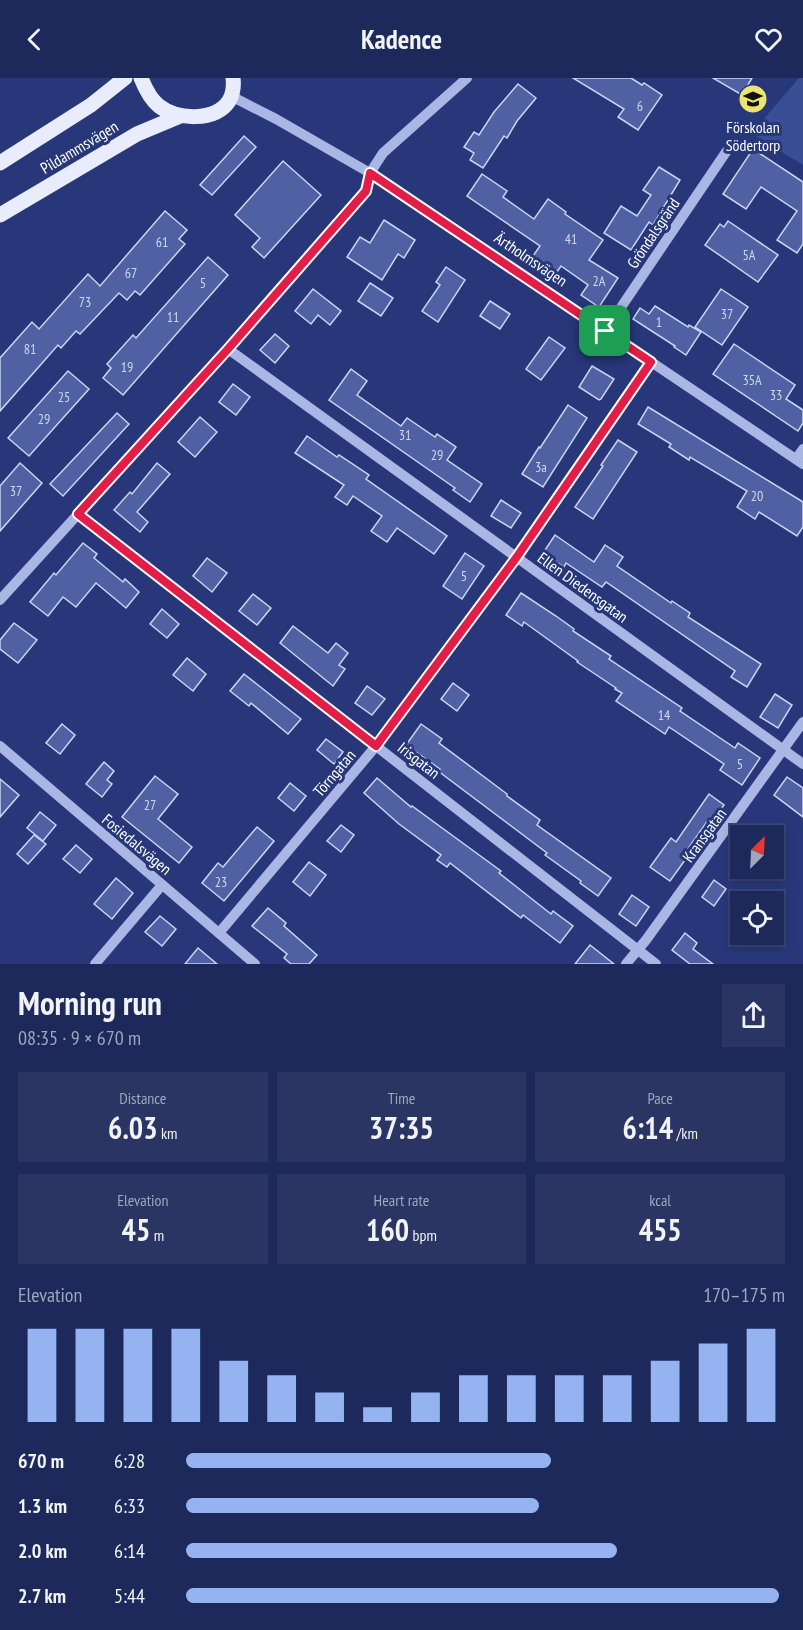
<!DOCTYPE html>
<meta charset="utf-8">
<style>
body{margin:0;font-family:"PT Sans Narrow",sans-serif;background:#2a3564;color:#f1f3f6;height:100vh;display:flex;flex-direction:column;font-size:22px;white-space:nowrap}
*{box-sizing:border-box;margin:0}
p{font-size:20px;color:#a0a6bb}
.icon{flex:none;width:33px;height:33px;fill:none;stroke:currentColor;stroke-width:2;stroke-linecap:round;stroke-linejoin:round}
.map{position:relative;height:886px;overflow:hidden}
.panel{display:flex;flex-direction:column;background:#1d295b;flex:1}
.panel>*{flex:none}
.needle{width:39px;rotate:24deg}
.buttons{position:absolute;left:730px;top:747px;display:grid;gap:12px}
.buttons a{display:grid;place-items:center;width:54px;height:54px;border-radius:0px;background:#1d295b;box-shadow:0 3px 9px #0003,0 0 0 2px #3b4571;font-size:30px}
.pin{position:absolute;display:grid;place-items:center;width:51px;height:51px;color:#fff;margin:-26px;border-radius:12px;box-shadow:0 3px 9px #0006}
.round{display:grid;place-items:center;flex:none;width:63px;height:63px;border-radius:0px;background:#2a3564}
.summary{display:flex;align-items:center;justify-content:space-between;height:102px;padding:0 18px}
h1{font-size:33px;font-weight:800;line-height:45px}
.stats{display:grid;grid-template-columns:repeat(3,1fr);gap:9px;height:102px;padding:6px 18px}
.stats div{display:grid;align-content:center;border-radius:0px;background:#2a3564;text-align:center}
.stats b{font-size:30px;font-weight:800}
.stats small{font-size:16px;font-weight:400}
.stats p{font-size:16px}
.chart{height:168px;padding:12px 18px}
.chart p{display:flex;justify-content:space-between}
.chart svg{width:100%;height:108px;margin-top:6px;stroke:#95b2f1;stroke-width:6}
ul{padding:0 18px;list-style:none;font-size:20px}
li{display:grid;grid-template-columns:96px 72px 1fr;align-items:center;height:45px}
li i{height:15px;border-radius:8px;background:#95b2f1}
header{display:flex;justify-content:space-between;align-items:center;height:78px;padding:0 18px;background:#1d295b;font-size:27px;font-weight:800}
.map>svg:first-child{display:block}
.green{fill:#3a4e96}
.building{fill:#4f60a3;stroke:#ccd4f3;stroke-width:1.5}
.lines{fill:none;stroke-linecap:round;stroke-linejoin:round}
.minor{stroke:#aab6e3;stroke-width:10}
.major{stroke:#e9ecfc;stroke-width:15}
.route-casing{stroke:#fff;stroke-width:12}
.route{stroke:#e11d48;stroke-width:8}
.labels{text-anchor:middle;stroke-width:6;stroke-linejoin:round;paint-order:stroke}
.number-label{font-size:14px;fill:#d3d7e8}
.poi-label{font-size:16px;fill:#fff;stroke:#273779}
.street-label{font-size:16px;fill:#fff;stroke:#273779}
</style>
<header><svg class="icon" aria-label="back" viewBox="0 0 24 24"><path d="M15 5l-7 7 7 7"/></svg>Kadence<svg class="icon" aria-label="heart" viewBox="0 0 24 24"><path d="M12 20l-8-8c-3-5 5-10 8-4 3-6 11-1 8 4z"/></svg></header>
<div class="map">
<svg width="803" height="886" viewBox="0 0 803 886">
<rect width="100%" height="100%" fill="#273779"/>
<path class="green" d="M 799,0 L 803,0 L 803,87 L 754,57 L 762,43 Z"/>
<g class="building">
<path d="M 573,0 L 631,0 L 642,7 L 644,5 L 662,17 L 638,52 L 618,39 L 624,31 Z"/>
<path d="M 713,0 L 752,0 L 742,17 Z"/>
<path d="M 518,6 L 536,20 L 517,43 L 507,60 L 504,58 L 483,90 L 470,82 L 474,75 L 464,69 L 474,54 L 479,57 L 494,34 Z"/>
<path d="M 244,58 L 256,69 L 212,117 L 200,107 Z"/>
<path d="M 753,71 L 803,104 L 803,166 L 797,175 L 777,162 L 797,133 L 761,109 L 746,131 L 723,116 Z"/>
<path d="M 283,83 L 321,117 L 264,180 L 252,169 L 260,160 L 235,137 Z"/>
<path d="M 659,89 L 680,102 L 653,147 L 649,144 L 631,172 L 604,155 L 621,128 L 637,138 L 651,117 L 643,112 Z"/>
<path d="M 482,96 L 507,113 L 503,119 L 534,141 L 548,121 L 566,134 L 565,136 L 603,162 L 589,182 L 618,200 L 599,229 L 581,217 L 588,207 L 561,188 L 557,194 L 533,178 L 540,168 L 467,118 Z"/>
<path d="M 165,133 L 187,152 L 179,161 L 185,166 L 140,217 L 135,213 L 127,222 L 119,215 L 80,256 L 76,253 L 61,270 L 58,267 L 0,333 L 0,280 L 32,244 L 39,251 L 88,196 L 100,208 Z"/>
<path d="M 384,142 L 415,162 L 404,180 L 398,176 L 382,202 L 347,179 L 360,159 L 370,165 Z"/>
<path d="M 728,143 L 778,177 L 758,204 L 705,167 L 720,146 L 724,149 Z"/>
<path d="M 208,179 L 228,197 L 123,317 L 103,300 L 111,290 L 107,286 L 133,257 L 136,260 Z"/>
<path d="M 446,189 L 465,202 L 438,244 L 422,233 L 440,207 L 436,204 Z"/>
<path d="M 370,205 L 393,220 L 381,238 L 358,223 Z"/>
<path d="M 313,211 L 341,233 L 330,247 L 318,237 L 311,246 L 295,233 Z"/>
<path d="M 721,211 L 748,229 L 722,267 L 695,249 Z"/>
<path d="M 490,223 L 510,236 L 500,251 L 480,238 Z"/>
<path d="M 655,228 L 688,249 L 689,247 L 701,254 L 686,277 L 674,269 L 675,268 L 633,241 L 640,230 L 649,236 Z"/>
<path d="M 275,256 L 289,268 L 275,285 L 260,272 Z"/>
<path d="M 549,259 L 565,270 L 541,302 L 526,291 Z"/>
<path d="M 734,266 L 795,307 L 786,321 L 803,332 L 803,345 L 798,353 L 713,296 Z"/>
<path d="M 592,288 L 614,301 L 601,321 L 599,322 L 579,309 Z"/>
<path d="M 351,291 L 367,303 L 357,317 L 401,348 L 407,340 L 435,359 L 437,356 L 456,369 L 447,382 L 482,406 L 470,424 L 453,412 L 455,410 L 329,322 Z"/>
<path d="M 68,293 L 89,311 L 29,378 L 8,360 Z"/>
<path d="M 233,306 L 250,319 L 236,337 L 219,324 Z"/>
<path d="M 568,327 L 587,340 L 543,409 L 522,396 L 539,369 L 540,370 Z"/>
<path d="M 648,329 L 803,424 L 803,449 L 797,458 L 759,434 L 755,441 L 737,429 L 747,413 L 690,379 L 689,382 L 669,369 L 671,366 L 638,346 Z"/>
<path d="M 117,335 L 129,346 L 63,418 L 50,406 Z"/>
<path d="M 200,339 L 217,354 L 195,379 L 178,364 Z"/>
<path d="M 307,358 L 337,379 L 339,377 L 369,397 L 366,401 L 447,458 L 434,476 L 397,450 L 387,464 L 371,453 L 382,438 L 353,418 L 347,427 L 335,419 L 344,407 L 295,375 Z"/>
<path d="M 618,362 L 637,374 L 593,441 L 575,429 L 603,388 L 601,387 Z"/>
<path d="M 20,385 L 42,405 L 0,453 L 0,408 Z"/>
<path d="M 157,385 L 170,396 L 137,434 L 148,444 L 140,454 L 114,432 L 130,414 L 132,416 Z"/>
<path d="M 501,422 L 521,435 L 511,450 L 491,438 Z"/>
<path d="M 555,457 L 594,484 L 605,467 L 623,479 L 617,488 L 671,525 L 672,523 L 690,535 L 688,539 L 761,586 L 747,609 L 731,599 L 735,593 L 606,504 L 602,509 L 566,485 L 564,489 L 543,475 Z"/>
<path d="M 83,465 L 97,476 L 94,480 L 123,504 L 125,501 L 139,514 L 126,530 L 96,505 L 76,529 L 63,519 L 48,538 L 30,524 L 54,495 L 56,497 Z"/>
<path d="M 465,475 L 484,488 L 462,521 L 443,508 Z"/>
<path d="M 207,480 L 227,495 L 212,514 L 193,498 Z"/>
<path d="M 521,515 L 556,538 L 574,551 L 573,553 L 611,578 L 609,581 L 682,630 L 680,633 L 735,670 L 738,665 L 760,680 L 742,707 L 720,692 L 724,686 L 669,649 L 665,656 L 616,623 L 622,615 L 615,611 L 616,610 L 577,584 L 578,583 L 524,544 L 522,548 L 506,537 Z"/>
<path d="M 253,516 L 271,530 L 257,547 L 239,533 Z"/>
<path d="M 162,531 L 179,546 L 167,560 L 150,546 Z"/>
<path d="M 14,545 L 37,562 L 18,585 L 0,571 L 0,562 Z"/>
<path d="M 293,548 L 328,575 L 336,565 L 348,575 L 339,587 L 345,591 L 333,608 L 280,565 Z"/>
<path d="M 187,580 L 206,596 L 193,613 L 173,597 Z"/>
<path d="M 244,596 L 301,641 L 288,656 L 251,625 L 249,628 L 230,613 Z"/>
<path d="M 453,605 L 469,617 L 457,633 L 441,621 Z"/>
<path d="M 367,608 L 385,621 L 372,637 L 355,625 Z"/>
<path d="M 775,616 L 792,627 L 778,650 L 760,639 Z"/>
<path d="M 62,646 L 75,657 L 60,676 L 46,665 Z"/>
<path d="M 421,646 L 442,661 L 439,665 L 507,716 L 507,718 L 540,742 L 537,747 L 611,800 L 598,818 L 580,805 L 581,803 L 545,777 L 547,775 L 438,693 L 440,691 L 406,667 Z"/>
<path d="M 326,661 L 343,674 L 334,686 L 317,672 Z"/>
<path d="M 104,684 L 114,693 L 107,702 L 112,706 L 102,719 L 86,706 Z"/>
<path d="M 155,698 L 178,716 L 158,741 L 192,769 L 179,785 L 122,739 Z"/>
<path d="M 787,699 L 803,710 L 803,739 L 774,717 Z"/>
<path d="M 377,700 L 411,729 L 412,728 L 501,793 L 499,795 L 551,836 L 553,833 L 573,848 L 560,865 L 523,837 L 521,840 L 450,785 L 447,789 L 437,782 L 441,777 L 399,746 L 364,715 Z"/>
<path d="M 0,701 L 19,717 L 0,739 Z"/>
<path d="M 290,705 L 306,718 L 294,733 L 278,720 Z"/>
<path d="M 709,716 L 724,727 L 713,743 L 709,741 L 687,772 L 690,775 L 670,803 L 650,789 L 671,760 L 676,764 Z"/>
<path d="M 40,734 L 56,747 L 43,763 L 27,750 Z"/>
<path d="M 341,747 L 354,757 L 341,774 L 327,763 Z"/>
<path d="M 257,749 L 274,763 L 224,823 L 202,805 L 218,785 L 223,789 Z"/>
<path d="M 34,757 L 46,766 L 28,786 L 17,776 Z"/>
<path d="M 76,767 L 92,781 L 80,795 L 63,781 Z"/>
<path d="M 309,784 L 326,797 L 310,818 L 293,804 Z"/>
<path d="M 116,800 L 133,815 L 112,841 L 94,826 Z"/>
<path d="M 714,802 L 726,811 L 714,828 L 702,819 Z"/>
<path d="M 632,817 L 649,829 L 636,848 L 619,836 Z"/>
<path d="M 268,830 L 286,845 L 284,848 L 317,877 L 309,886 L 291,886 L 284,880 L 287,876 L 252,848 Z"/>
<path d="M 160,838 L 176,851 L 162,868 L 145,854 Z"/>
<path d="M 685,855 L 697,865 L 693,871 L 713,886 L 690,886 L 672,872 Z"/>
<path d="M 590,867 L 614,886 L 575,886 Z"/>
<path d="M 198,870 L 217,886 L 185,886 Z"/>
</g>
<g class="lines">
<g class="minor">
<path d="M 231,18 L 276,41 L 370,95 L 803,386"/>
<path d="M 605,253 L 726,74"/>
<path d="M 228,271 L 803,686"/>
<path d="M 796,381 L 803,371"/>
<path d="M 78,436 L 656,886"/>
<path d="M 0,522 L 228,271 L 366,113 L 370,95 L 383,75 L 467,0"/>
<path d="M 0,668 L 255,886"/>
<path d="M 219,855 L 376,668 L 516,480 L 651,284"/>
<path d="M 95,886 L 162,807"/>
<path d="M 626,886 L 646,862 L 803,644"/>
</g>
<g class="major">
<path d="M 141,0 C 145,10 150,21 159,28 C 177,42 215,44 229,23 C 233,16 234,8 233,0"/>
<path d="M 0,85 L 91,27 L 125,0"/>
<path d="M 0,137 L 137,56 L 180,38"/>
</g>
</g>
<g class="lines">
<g class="route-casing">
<path id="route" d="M 370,95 L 651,284 L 516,480 L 376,668 L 78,436 L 228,271 L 366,113 Z"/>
</g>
<use href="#route" class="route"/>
</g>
<defs>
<g id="school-disc" transform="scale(1.5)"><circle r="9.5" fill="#ebe570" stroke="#273779"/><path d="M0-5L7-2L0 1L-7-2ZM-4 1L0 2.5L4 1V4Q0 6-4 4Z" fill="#111"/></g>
</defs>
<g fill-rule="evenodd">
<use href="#school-disc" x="753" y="21"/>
</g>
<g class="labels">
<g class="number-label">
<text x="640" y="33">6</text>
<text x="571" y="166">41</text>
<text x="162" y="169">61</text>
<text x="749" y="182">5A</text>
<text x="131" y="200">67</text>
<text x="599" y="208">2A</text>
<text x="203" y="210">5</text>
<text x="85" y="229">73</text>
<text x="727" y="241">37</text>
<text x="173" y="244">11</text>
<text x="659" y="249">1</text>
<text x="30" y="276">81</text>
<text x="127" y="294">19</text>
<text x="752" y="307">35A</text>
<text x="776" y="322">33</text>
<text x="64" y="324">25</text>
<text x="44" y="346">29</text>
<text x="405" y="362">31</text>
<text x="437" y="382">29</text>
<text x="541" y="394">3a</text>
<text x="16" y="418">37</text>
<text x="757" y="423">20</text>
<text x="464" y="503">5</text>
<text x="664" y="642">14</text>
<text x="740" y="691">5</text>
<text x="150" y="732">27</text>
<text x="221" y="809">23</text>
</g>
<g class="poi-label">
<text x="753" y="55">Förskolan<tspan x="753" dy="18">Södertorp</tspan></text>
</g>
<g class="street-label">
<text transform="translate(79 69) rotate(-31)" y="6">Pildammsvägen</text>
<text transform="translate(653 155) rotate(-56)" y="6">Gröndalsgränd</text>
<text transform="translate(531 181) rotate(34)" y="6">Ärtholmsvägen</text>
<text transform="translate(583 509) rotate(36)" y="6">Ellen Diedensgatan</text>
<text transform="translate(419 682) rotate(38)" y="6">Irisgatan</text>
<text transform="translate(334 695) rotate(-50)" y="6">Törngatan</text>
<text transform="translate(704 757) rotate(-54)" y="6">Kransgatan</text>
<text transform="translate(137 766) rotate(40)" y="6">Fosiedalsvägen</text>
</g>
</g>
</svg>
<div class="buttons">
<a><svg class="needle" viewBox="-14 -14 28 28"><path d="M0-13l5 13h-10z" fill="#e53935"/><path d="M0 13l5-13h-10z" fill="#a0a6bb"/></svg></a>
<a><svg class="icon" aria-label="locate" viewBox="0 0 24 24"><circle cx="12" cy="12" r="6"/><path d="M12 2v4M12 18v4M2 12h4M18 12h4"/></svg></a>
</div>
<div class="pin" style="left:605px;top:253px;background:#1e9e55"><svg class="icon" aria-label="arrive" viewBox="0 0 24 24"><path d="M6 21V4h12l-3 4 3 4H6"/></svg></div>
</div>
<section class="panel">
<div class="summary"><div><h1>Morning run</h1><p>08:35 · 9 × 670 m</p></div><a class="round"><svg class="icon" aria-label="share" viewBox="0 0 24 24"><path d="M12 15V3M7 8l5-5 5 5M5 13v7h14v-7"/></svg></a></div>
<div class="stats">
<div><p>Distance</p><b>6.03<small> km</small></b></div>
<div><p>Time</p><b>37:35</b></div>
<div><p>Pace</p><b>6:14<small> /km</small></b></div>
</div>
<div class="stats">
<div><p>Elevation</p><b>45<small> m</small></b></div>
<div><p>Heart rate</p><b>160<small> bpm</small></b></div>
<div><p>kcal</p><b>455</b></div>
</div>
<div class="chart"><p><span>Elevation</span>170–175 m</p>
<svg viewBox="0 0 160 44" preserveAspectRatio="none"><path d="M5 44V6M15 44V6M25 44V6M35 44V6M45 44V19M55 44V25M65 44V32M75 44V38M85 44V32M95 44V25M105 44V25M115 44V25M125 44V25M135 44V19M145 44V12M155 44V6"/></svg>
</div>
<ul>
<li><b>670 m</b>6:28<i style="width:61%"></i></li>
<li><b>1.3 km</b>6:33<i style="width:59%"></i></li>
<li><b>2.0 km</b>6:14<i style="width:72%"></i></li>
<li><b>2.7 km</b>5:44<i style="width:99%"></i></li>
</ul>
</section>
